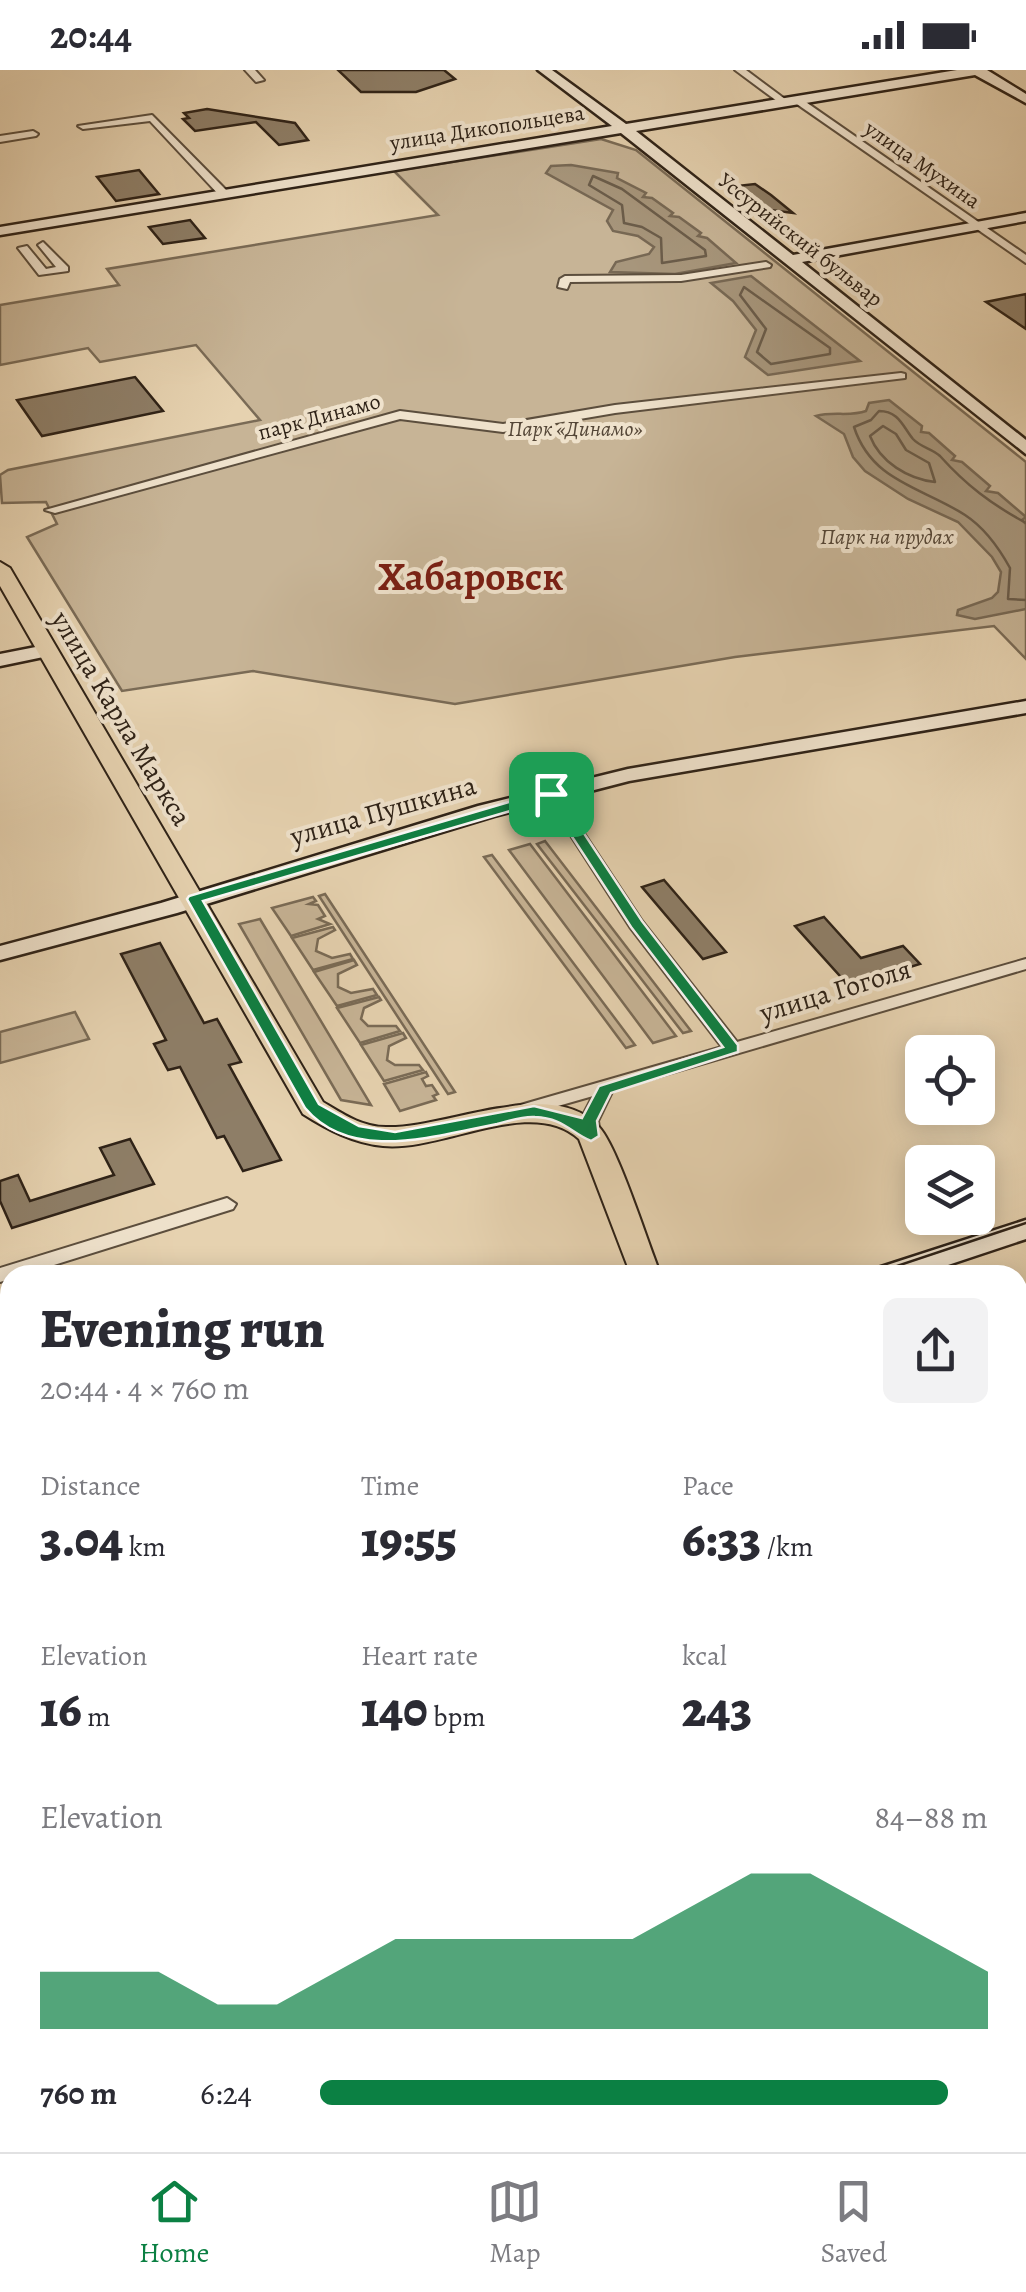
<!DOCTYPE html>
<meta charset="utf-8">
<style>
body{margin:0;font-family:Alegreya,serif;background:#f2f2f3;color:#2b2b33;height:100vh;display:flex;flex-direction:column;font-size:38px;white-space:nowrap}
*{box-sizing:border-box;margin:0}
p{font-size:32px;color:#7c7c81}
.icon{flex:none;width:55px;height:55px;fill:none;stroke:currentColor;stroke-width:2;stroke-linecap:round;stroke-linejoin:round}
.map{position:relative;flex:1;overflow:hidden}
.sheet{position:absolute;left:0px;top:1195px;width:1028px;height:888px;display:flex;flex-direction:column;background:#fff;border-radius:30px 30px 0 0;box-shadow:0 5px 25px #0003}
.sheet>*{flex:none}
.buttons{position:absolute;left:905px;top:965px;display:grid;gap:20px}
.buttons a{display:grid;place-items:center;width:90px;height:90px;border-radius:15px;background:#fff;box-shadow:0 5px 25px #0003;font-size:50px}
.pin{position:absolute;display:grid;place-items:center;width:85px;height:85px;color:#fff;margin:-42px;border-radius:20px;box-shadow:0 5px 15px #0006}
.round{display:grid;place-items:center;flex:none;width:105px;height:105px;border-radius:15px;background:#f2f2f3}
.head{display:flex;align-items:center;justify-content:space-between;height:170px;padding:0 40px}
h1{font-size:55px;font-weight:800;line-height:75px}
.figures{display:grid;grid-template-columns:repeat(3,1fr);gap:15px;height:170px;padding:10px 40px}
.figures div{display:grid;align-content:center}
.figures b{font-size:50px;font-weight:800}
.figures small{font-size:28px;font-weight:400}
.figures p{font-size:28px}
.chart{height:280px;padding:20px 40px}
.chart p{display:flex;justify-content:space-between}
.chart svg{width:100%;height:180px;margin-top:10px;fill:#0b8043;opacity:.7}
ul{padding:0 40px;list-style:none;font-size:32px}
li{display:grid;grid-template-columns:160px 120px 1fr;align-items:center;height:75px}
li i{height:25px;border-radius:12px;background:#0b8043}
.status{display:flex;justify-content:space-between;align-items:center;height:70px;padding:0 50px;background:#fff;direction:ltr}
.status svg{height:28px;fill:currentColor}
.tab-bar{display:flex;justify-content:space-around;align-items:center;height:140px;border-top:2px solid #e1e1e2;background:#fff;font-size:28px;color:#7c7c81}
.tab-bar a{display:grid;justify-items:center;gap:5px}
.tab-bar .current{color:#0b8043}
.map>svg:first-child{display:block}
.green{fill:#c7b496;stroke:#7a6b56;stroke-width:2.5}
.water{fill:#a7967c;stroke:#776854;stroke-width:2.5}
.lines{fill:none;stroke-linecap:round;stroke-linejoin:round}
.shore{stroke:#6a5c4a;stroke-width:2.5}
.building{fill:#8e7e67;stroke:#2e2217;stroke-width:2.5}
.street-casing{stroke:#5c4e3d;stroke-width:4}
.secondary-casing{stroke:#2e2217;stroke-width:5}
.primary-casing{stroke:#2e2217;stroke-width:4}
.street{fill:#efe2cc;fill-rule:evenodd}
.secondary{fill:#efe2cc;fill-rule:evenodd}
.primary{fill:#e6d2b0;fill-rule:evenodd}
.tram-far1{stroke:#2e2217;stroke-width:2.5}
.tram{stroke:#2e2217;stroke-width:4}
.route{fill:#0b8043;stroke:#fff;stroke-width:2.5;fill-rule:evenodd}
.labels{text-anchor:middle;stroke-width:8;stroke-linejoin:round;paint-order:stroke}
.far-street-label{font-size:22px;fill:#2e2217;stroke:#efe2cc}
.far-park-label{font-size:22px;font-style:italic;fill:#544637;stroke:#efe2cc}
.street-label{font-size:28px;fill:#2e2217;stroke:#efe2cc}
.far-town-label{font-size:40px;font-weight:bold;fill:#7a1f14;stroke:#efe2cc}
</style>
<div class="status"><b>20:44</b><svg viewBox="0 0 49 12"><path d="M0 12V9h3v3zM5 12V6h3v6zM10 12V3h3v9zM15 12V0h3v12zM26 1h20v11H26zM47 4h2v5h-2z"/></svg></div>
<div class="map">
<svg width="1026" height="2082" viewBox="0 0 1026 2082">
<rect width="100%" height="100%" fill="#e6d2b0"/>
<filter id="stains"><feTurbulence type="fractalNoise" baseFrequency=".002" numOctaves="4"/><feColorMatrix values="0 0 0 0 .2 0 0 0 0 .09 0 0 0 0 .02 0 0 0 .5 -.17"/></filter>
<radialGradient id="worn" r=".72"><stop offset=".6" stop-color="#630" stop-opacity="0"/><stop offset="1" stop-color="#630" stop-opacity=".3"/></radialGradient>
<g class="green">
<path d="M 601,69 L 636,80 L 1026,392 L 1026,589 L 994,556 L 735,587 L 455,634 L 253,601 L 122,621 L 27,467 L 57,454 L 46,432 L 2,433 L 0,405 L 8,400 L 260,350 L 196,275 L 100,292 L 88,278 L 0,295 L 0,235 L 119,215 L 107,199 L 438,145 L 394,101 Z"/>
<path d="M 545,771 L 691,961 L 683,963 L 537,774 Z"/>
<path d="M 530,774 L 676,966 L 653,973 L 509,780 Z"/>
<path d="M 492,785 L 635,975 L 626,978 L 484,787 Z"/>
<path d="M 325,824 L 455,1022 L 448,1024 L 319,826 Z"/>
<path d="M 313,827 L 316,831 L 309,834 L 318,835 L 325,846 L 318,849 L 330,854 L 291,866 L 272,838 Z"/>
<path d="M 260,849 L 371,1035 L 341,1030 L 239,854 Z"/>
<path d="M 333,857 L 335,860 L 318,869 L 316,881 L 332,888 L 350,884 L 353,889 L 313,900 L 292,868 Z"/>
<path d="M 354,890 L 357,895 L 338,904 L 338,917 L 351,923 L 373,919 L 377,925 L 337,936 L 314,902 Z"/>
<path d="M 379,927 L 381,930 L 364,938 L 361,949 L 368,956 L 396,956 L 400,961 L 360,973 L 337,938 Z"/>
<path d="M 75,942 L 89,969 L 0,993 L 0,962 Z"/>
<path d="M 403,963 L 406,968 L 389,976 L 387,990 L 395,995 L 419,995 L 423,1000 L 384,1011 L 361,975 Z"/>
<path d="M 426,1002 L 428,1006 L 422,1009 L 426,1016 L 432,1015 L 438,1024 L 433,1026 L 436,1030 L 400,1041 L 384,1014 Z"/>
</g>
<g class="water">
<path d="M 571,95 L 618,103 L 617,108 L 646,123 L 643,127 L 652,128 L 673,143 L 670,146 L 679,147 L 701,163 L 698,166 L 707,168 L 736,193 L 675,204 L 610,202 L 616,192 L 649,184 L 654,177 L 638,166 L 613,161 L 607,151 L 613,140 L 546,103 L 551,96 Z"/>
<path d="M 751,206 L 860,291 L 768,305 L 745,287 L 756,260 L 733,231 L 711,213 Z"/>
<path d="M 889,330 L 922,356 L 921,362 L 929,363 L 955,386 L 952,390 L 962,392 L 990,416 L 986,421 L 998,423 L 1026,447 L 1022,450 L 1026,454 L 1026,539 L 975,549 L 957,545 L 958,540 L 992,528 L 998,522 L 1001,502 L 992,487 L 958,452 L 908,429 L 865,401 L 853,387 L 844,364 L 816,346 C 833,341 850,347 866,341 L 869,333 Z"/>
</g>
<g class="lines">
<g class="shore">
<path d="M 593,106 L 622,119 L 705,180 L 706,186 L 662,193 L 661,168 L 642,157 L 624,153 L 622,135 L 589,115 Z"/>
<path d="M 744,217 L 830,278 L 830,284 L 771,294 L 757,282 L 766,259 L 740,225 Z"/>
<path d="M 883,356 L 896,364 L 906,380 L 929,393 L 935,412 C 908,409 880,392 870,366 Z"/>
<path d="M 1026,453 C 991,434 966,415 940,386 C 933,379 920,377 913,369 C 903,357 899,341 879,341 L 871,350 L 854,357 C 872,412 922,417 965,445 C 985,458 999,478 1010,498 L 1008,529 L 1026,530"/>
</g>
</g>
<g class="building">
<path d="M 338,0 L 444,0 L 455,9 L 416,22 L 361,22 Z"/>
<path d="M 207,39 L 295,53 L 308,70 L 279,75 L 256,52 L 195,61 L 183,49 L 189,48 L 184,43 Z"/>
<path d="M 139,100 L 159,124 L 116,131 L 97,107 Z"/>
<path d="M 755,114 L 771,125 L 793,143 L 762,139 L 742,130 L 737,116 Z"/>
<path d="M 190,150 L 205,168 L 163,174 L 149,157 Z"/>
<path d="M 1026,224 L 1026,259 L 986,232 Z"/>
<path d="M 135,307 L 163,341 L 42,366 L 17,330 Z"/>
<path d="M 664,810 L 726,882 L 703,889 L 642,817 Z"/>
<path d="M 824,847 L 861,888 L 903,876 L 920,894 L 849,916 L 795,856 Z"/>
<path d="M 160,873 L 204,953 L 217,949 L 241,992 L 229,995 L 281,1090 L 243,1101 L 224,1066 L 217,1068 L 180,997 L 168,1000 L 154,974 L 166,970 L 121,884 Z"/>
<path d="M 130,1069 L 154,1114 L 12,1158 L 0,1131 L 0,1111 L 18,1105 L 30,1131 L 114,1105 L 100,1078 Z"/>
</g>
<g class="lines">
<g class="street-casing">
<g id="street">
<path d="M 245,0 L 255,0 L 264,10 L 256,12 Z"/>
<path d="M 735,0 L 746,0 L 789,32 L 781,34 Z"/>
<path d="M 794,28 L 800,28 L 1026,185 L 1026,193 L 794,32 Z"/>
<path d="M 152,45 L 228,122 L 228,126 L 220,126 L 150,51 L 83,59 L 78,56 Z"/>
<path d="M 33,61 L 38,64 L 36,66 L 0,72 L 0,66 Z"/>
<path d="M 43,172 L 68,197 L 68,201 L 39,205 L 18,178 L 27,176 L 46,199 L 56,197 L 38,175 Z"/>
<path d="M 766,192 L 771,195 L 770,197 L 681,211 L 570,212 L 567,219 L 558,217 L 560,209 L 565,206 L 681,205 Z"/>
<path d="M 901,303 L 905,304 L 905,308 L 615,343 L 503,362 L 400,349 L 55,443 L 45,440 L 400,341 L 503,354 L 615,335 Z"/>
<path d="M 551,720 L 556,721 L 642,851 L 737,972 L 1026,889 L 1026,899 L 613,1020 L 598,1051 L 600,1065 L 597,1069 L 585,1069 L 580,1051 L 593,1026 L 523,1046 L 517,1044 L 514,1040 L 517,1036 L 722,977 L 630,857 L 544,724 Z"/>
<path d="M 227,1128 L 236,1134 L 233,1139 L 22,1205 L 10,1205 L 10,1209 L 0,1212 L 0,1198 Z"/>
<path d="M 762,2072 L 805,2072 L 799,2082 L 757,2082 Z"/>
</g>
</g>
<g class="secondary-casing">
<g id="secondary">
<path d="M 538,0 L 552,0 L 626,54 L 957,0 L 987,0 L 1026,24 L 1026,33 L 975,5 L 636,61 L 793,185 L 1026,143 L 1026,151 L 802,192 L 1026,370 L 1026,384 L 621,63 L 0,165 L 0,157 L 612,56 Z"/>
<path d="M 46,575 L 53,577 L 53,585 L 0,596 L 0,584 Z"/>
<path d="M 1026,631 L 1026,643 L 629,711 L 494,746 L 177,843 L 0,890 L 0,876 L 161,833 L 478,736 L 628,699 Z"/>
<path d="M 1026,1150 L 1026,1169 L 918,1205 L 875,1205 L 878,1198 Z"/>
<path d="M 10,1482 L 10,1507 L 0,1510 L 0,1485 Z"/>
<path d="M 1026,1953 L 1026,1988 L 1018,1991 L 1018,1956 Z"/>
<path d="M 1018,2056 L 1026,2063 L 1026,2082 L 997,2082 L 993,2072 L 1018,2072 Z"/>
</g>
</g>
<g class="primary-casing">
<g id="primary">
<path d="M 0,492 L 10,498 L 323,1032 C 343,1044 362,1057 386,1057 C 446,1059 553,1005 599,1057 C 618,1077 648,1174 661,1205 L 631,1205 L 579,1069 C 531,1025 442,1082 383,1076 C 353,1073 328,1060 303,1044 L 0,516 Z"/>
<path d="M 1026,1472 L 1026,1499 L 1018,1501 L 1018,1474 Z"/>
<path d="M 10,1851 L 10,1887 L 0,1891 L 0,1855 Z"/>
</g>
</g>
<use href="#street" class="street"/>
<use href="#secondary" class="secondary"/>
<use href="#primary" class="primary"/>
<path class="tram-far1" d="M 870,1205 L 1026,1153"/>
<path class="tram" d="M 0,1492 L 10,1489"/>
</g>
<path class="route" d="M 546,721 L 556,721 L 642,851 L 738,975 L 738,982 L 611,1023 L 597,1051 L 599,1066 L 591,1071 C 571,1063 563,1048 535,1047 C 523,1046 509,1051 497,1054 C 437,1065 352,1094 305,1038 L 187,829 L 189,826 ZM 548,730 L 631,857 L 723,977 L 599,1016 L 582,1048 L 534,1036 L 395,1062 L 359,1056 L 319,1034 L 203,831 Z"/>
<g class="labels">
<g class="far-street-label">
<text transform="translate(487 57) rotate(-9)" y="8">улица Дикопольцева</text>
<text transform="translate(923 94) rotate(35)" y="8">улица Мухина</text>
<text transform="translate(801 169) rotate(38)" y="8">Уссурийский бульвар</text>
<text transform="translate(319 346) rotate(-15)" y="8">парк Динамо</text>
</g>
<g class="far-park-label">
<text x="575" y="366">Парк «Динамо»</text>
<text x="887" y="474">Парк на прудах</text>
</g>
<g class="street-label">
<text transform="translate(122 648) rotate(59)" y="10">улица Карла Маркса</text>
<text transform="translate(383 740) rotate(-16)" y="10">улица Пушкина</text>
<text transform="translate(835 920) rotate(-17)" y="10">улица Гоголя</text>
</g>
<g class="far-town-label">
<text x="471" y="520">Хабаровск</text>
</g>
</g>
<rect width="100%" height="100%" filter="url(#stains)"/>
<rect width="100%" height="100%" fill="url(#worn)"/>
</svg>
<div class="buttons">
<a><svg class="icon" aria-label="locate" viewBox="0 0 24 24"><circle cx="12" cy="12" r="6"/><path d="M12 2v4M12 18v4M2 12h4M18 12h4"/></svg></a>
<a><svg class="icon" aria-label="layers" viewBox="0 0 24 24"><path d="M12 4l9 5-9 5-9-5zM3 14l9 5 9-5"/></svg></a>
</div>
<div class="pin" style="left:551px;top:724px;background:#1e9e55"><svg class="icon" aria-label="arrive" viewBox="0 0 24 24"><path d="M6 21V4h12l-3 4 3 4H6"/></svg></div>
<section class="sheet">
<div class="head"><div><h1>Evening run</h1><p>20:44 · 4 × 760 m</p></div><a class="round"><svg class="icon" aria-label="share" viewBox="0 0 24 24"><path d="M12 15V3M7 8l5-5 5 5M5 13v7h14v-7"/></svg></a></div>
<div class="figures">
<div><p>Distance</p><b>3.04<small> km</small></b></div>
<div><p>Time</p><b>19:55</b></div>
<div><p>Pace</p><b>6:33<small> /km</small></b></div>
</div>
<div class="figures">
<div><p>Elevation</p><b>16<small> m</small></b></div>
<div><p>Heart rate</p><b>140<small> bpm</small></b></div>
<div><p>kcal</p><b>243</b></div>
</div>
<div class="chart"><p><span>Elevation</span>84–88 m</p>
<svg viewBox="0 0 160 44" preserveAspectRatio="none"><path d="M0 44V30L10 30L20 30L30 38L40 38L50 30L60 22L70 22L80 22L90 22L100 22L110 14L120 6L130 6L140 14L150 22L160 30V44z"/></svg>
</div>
<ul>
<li><b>760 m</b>6:24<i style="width:94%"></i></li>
</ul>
</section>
</div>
<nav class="tab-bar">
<a class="current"><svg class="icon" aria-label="home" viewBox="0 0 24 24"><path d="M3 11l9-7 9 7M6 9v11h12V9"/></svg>Home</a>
<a><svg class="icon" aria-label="map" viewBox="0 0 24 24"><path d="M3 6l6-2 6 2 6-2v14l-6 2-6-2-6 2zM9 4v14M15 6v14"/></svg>Map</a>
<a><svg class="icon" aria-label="saved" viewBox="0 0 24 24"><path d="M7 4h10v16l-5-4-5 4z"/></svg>Saved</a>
</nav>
